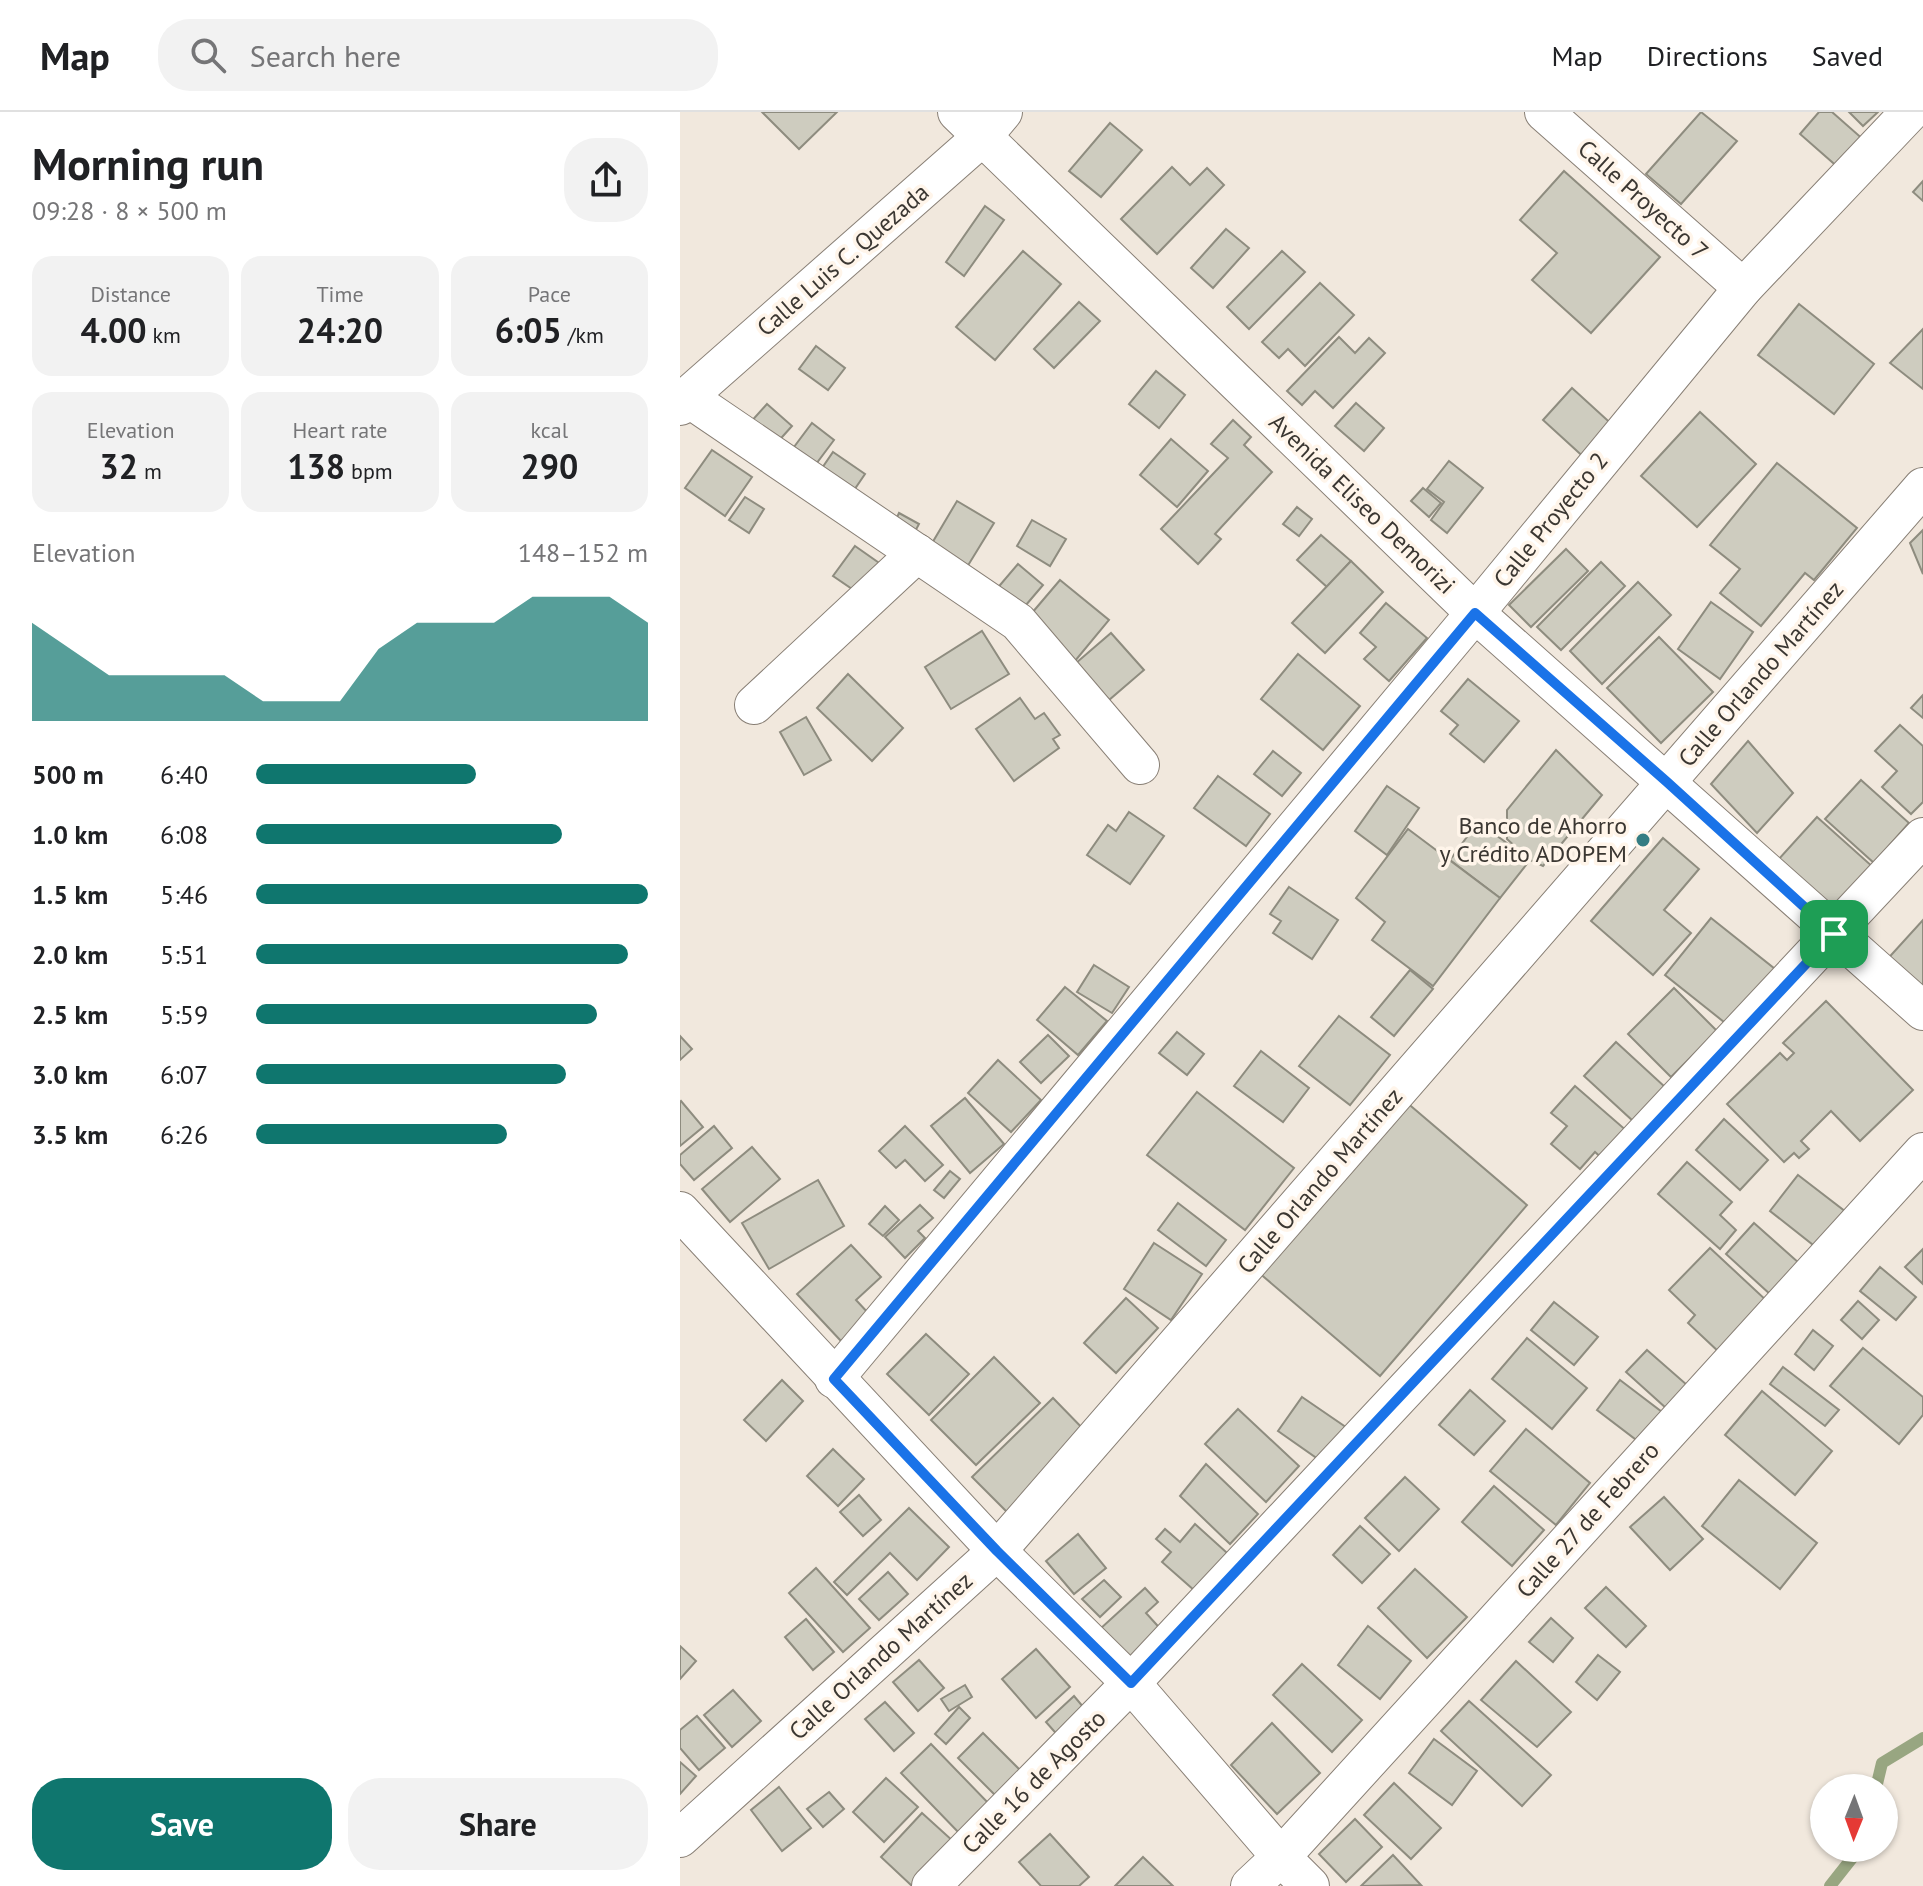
<!DOCTYPE html>
<meta charset="utf-8">
<style>
body{margin:0;font-family:"PT Sans",sans-serif;background:#f2f2f2;color:#202124;height:100vh;display:flex;flex-direction:column;font-size:30px;white-space:nowrap}
*{box-sizing:border-box;margin:0}
p{font-size:26px;color:#757577}
.icon{flex:none;width:44px;height:44px;fill:none;stroke:currentColor;stroke-width:2;stroke-linecap:round;stroke-linejoin:round}
.map{position:relative;flex:1;overflow:hidden}
.sheet{display:flex;flex-direction:column;background:#fff;width:680px}
.sheet>*{flex:none}
.needle{width:52px;rotate:181deg}
.fabs{position:absolute;left:1130px;top:1662px;display:grid;gap:16px}
.fabs a{display:grid;place-items:center;width:88px;height:88px;border-radius:50%;background:#fff;box-shadow:0 2px 6px #0004;font-size:40px}
.pin{position:absolute;display:grid;place-items:center;width:68px;height:68px;color:#fff;margin:-34px;border-radius:16px;box-shadow:0 4px 12px #0006}
.round{display:grid;place-items:center;flex:none;width:84px;height:84px;border-radius:32px;background:#f2f2f2}
.overview{display:flex;align-items:center;justify-content:space-between;height:136px;padding:0 32px}
h1{font-size:44px;font-weight:800;line-height:60px}
.stats{display:grid;grid-template-columns:repeat(3,1fr);gap:12px;height:136px;padding:8px 32px}
.stats div{display:grid;align-content:center;border-radius:20px;background:#f2f2f2;text-align:center}
.stats b{font-size:34px;font-weight:800}
.stats small{font-size:22px;font-weight:400}
.stats p{font-size:22px}
.chart{height:224px;padding:16px 32px}
.chart p{display:flex;justify-content:space-between}
.chart svg{width:100%;height:144px;margin-top:8px;fill:#0f766e;opacity:.7}
.cta{display:flex;gap:16px;margin-top:auto;padding:16px 32px}
.cta a{flex:1;height:92px;border-radius:32px;background:#0f766e;color:#fff;font-size:32px;font-weight:800;line-height:92px;text-align:center}
.cta a+a{background:#f2f2f2;color:#202124}
ul{padding:0 32px;list-style:none;font-size:26px}
li{display:grid;grid-template-columns:128px 96px 1fr;align-items:center;height:60px}
li i{height:20px;border-radius:10px;background:#0f766e}
header{display:flex;align-items:center;gap:48px;box-sizing:border-box;height:112px;padding:0 40px;background:#fff;border-bottom:2px solid #e0e0e0}
header strong{font-size:38px}
nav{display:flex;gap:44px;margin-inline-start:auto;font-size:28px}
.search{width:560px;height:72px;background:#f2f2f2;display:flex;align-items:center;gap:20px;box-sizing:border-box;padding:0 28px;border-radius:32px;color:#757577;font-size:30px}
main{display:flex;flex:1;min-height:0}
.map>svg:first-child{display:block}
.lines{fill:none;stroke-linecap:round;stroke-linejoin:round}
.stream{stroke:#98a681;stroke-width:12}
.building{fill:#ceccbf;stroke:#8e8c7f;stroke-width:2}
.street-casing{stroke:#887f75;stroke-width:40}
.street{stroke:#fff;stroke-width:38}
.route-casing{stroke:#fff;stroke-width:16}
.route{stroke:#1a73e8;stroke-width:10}
.poi-dot{fill:#357d83;stroke:#fff5ea;stroke-width:3}
.labels{text-anchor:middle;stroke-width:7;stroke-linejoin:round;paint-order:stroke}
.street-label{font-size:24px;fill:#3b3732;stroke:#fff5ea}
.poi-label{font-size:24px;fill:#3b3732;stroke:#fff5ea;text-anchor:end}
</style>
<header>
<strong>Map</strong>
<div class="search"><svg class="icon" aria-label="search" viewBox="0 0 24 24"><circle cx="10" cy="10" r="6"/><path d="M15 15l6 6"/></svg>Search here</div>
<nav><a>Map</a><a>Directions</a><a>Saved</a></nav>
</header>
<main>
<section class="sheet">
<div class="overview"><div><h1>Morning run</h1><p>09:28 · 8 × 500 m</p></div><a class="round"><svg class="icon" aria-label="share" viewBox="0 0 24 24"><path d="M12 15V3M7 8l5-5 5 5M5 13v7h14v-7"/></svg></a></div>
<div class="stats">
<div><p>Distance</p><b>4.00<small> km</small></b></div>
<div><p>Time</p><b>24:20</b></div>
<div><p>Pace</p><b>6:05<small> /km</small></b></div>
</div>
<div class="stats">
<div><p>Elevation</p><b>32<small> m</small></b></div>
<div><p>Heart rate</p><b>138<small> bpm</small></b></div>
<div><p>kcal</p><b>290</b></div>
</div>
<div class="chart"><p><span>Elevation</span>148–152 m</p>
<svg viewBox="0 0 160 44" preserveAspectRatio="none"><path d="M0 44V14L10 22L20 30L30 30L40 30L50 30L60 38L70 38L80 38L90 22L100 14L110 14L120 14L130 6L140 6L150 6L160 14V44z"/></svg>
</div>
<ul>
<li><b>500 m</b>6:40<i style="width:56%"></i></li>
<li><b>1.0 km</b>6:08<i style="width:78%"></i></li>
<li><b>1.5 km</b>5:46<i style="width:100%"></i></li>
<li><b>2.0 km</b>5:51<i style="width:95%"></i></li>
<li><b>2.5 km</b>5:59<i style="width:87%"></i></li>
<li><b>3.0 km</b>6:07<i style="width:79%"></i></li>
<li><b>3.5 km</b>6:26<i style="width:64%"></i></li>
</ul>
<div class="cta"><a>Save</a><a>Share</a></div>
</section>
<div class="map">
<svg width="1243" height="1774" viewBox="0 0 1243 1774">
<rect width="100%" height="100%" fill="#f1e8dd"/>
<g class="lines">
<g class="stream">
<path d="M 1196,1676 L 1202,1651 L 1243,1626"/>
<path d="M 1150,1774 L 1180,1736"/>
</g>
</g>
<g class="building">
<path d="M 82,0 L 157,0 L 119,37 Z"/>
<path d="M 1021,0 L 1057,29 L 1001,92 L 966,62 Z"/>
<path d="M 1139,0 L 1152,0 L 1185,29 L 1160,57 L 1120,22 Z"/>
<path d="M 1169,0 L 1198,0 L 1183,14 Z"/>
<path d="M 430,11 L 462,38 L 421,85 L 389,59 Z"/>
<path d="M 492,55 L 510,73 L 527,56 L 544,73 L 477,142 L 441,107 Z"/>
<path d="M 884,59 L 980,145 L 911,221 L 852,168 L 877,141 L 840,108 Z"/>
<path d="M 1243,69 L 1243,89 L 1233,80 Z"/>
<path d="M 305,94 L 324,108 L 284,164 L 266,150 Z"/>
<path d="M 546,117 L 569,136 L 533,176 L 511,156 Z"/>
<path d="M 343,139 L 381,172 L 315,248 L 276,215 Z"/>
<path d="M 602,139 L 625,160 L 569,217 L 547,195 Z"/>
<path d="M 640,171 L 674,203 L 625,254 L 608,237 L 599,246 L 582,230 Z"/>
<path d="M 399,190 L 420,209 L 374,256 L 354,237 Z"/>
<path d="M 1119,192 L 1194,252 L 1154,302 L 1078,243 Z"/>
<path d="M 1243,217 L 1243,277 L 1210,251 Z"/>
<path d="M 659,225 L 675,241 L 689,226 L 705,241 L 653,296 L 635,279 L 622,293 L 607,279 Z"/>
<path d="M 136,234 L 165,256 L 148,278 L 119,257 Z"/>
<path d="M 476,259 L 505,283 L 479,316 L 449,292 Z"/>
<path d="M 892,276 L 937,317 L 908,349 L 863,308 Z"/>
<path d="M 676,291 L 704,316 L 684,339 L 655,314 Z"/>
<path d="M 87,292 L 112,314 L 94,334 L 69,312 Z"/>
<path d="M 1020,300 L 1076,352 L 1017,415 L 961,364 Z"/>
<path d="M 553,308 L 571,325 L 564,333 L 592,360 L 535,422 L 541,427 L 518,452 L 481,417 L 548,346 L 531,332 Z"/>
<path d="M 132,311 L 154,328 L 130,360 L 108,343 Z"/>
<path d="M 491,327 L 528,359 L 497,395 L 460,363 Z"/>
<path d="M 32,338 L 72,365 L 45,404 L 5,376 Z"/>
<path d="M 153,340 L 185,362 L 170,384 L 138,362 Z"/>
<path d="M 769,349 L 803,376 L 767,421 L 751,408 L 764,390 L 747,377 Z"/>
<path d="M 1097,351 L 1177,416 L 1134,468 L 1125,461 L 1081,514 L 1040,481 L 1060,457 L 1030,433 Z"/>
<path d="M 743,376 L 761,391 L 749,405 L 731,389 Z"/>
<path d="M 65,385 L 84,397 L 69,421 L 49,408 Z"/>
<path d="M 277,389 L 314,411 L 284,460 L 248,438 Z"/>
<path d="M 617,395 L 632,407 L 619,424 L 603,412 Z"/>
<path d="M 219,401 L 239,412 L 231,427 L 212,416 Z"/>
<path d="M 352,408 L 386,427 L 370,454 L 337,434 Z"/>
<path d="M 1243,418 L 1243,462 L 1230,431 Z"/>
<path d="M 641,423 L 671,449 L 647,475 L 617,448 Z"/>
<path d="M 175,434 L 202,453 L 181,483 L 153,464 Z"/>
<path d="M 886,437 L 908,459 L 851,515 L 829,493 Z"/>
<path d="M 671,449 L 703,480 L 645,541 L 612,511 Z"/>
<path d="M 921,450 L 945,474 L 881,538 L 857,515 Z"/>
<path d="M 338,452 L 363,473 L 340,500 L 315,479 Z"/>
<path d="M 380,468 L 429,508 L 395,549 L 346,508 Z"/>
<path d="M 958,470 L 991,503 L 922,572 L 890,539 Z"/>
<path d="M 1031,490 L 1073,520 L 1040,567 L 998,537 Z"/>
<path d="M 706,491 L 747,526 L 709,569 L 684,547 L 696,535 L 680,521 Z"/>
<path d="M 302,519 L 329,562 L 271,597 L 245,555 Z"/>
<path d="M 431,521 L 464,558 L 429,588 L 396,551 Z"/>
<path d="M 979,525 L 1033,580 L 981,631 L 927,576 Z"/>
<path d="M 618,542 L 680,594 L 643,638 L 581,587 Z"/>
<path d="M 168,562 L 223,616 L 192,649 L 137,596 Z"/>
<path d="M 788,567 L 839,609 L 804,650 L 770,622 L 778,613 L 761,599 Z"/>
<path d="M 1243,583 L 1243,606 L 1231,596 Z"/>
<path d="M 340,586 L 355,607 L 364,601 L 380,623 L 373,627 L 379,636 L 334,669 L 296,617 Z"/>
<path d="M 126,605 L 151,648 L 124,663 L 100,620 Z"/>
<path d="M 1220,613 L 1243,634 L 1243,690 L 1231,702 L 1202,675 L 1217,659 L 1195,639 Z"/>
<path d="M 1068,629 L 1113,681 L 1077,721 L 1031,672 Z"/>
<path d="M 876,638 L 922,683 L 863,754 L 850,748 L 827,727 L 827,698 Z"/>
<path d="M 593,639 L 621,661 L 602,684 L 574,662 Z"/>
<path d="M 538,664 L 590,702 L 566,734 L 514,696 Z"/>
<path d="M 1181,668 L 1229,711 L 1194,751 L 1145,707 Z"/>
<path d="M 707,674 L 739,696 L 707,743 L 675,719 Z"/>
<path d="M 449,700 L 484,724 L 450,772 L 407,743 L 428,713 L 436,719 Z"/>
<path d="M 1137,705 L 1194,756 L 1154,801 L 1097,749 Z"/>
<path d="M 798,710 L 850,748 L 820,786 L 770,748 Z"/>
<path d="M 728,717 L 820,786 L 753,874 L 692,828 L 705,810 L 676,786 Z"/>
<path d="M 983,726 L 1019,757 L 984,798 L 1011,821 L 973,863 L 911,809 Z"/>
<path d="M 609,775 L 658,808 L 632,847 L 593,821 L 601,809 L 590,802 Z"/>
<path d="M 1031,806 L 1095,857 L 1049,914 L 985,863 Z"/>
<path d="M 1243,808 L 1243,887 L 1203,852 Z"/>
<path d="M 414,853 L 449,875 L 432,901 L 397,880 Z"/>
<path d="M 730,858 L 753,877 L 714,924 L 691,905 Z"/>
<path d="M 385,875 L 427,909 L 398,943 L 357,908 Z"/>
<path d="M 994,876 L 1037,919 L 991,965 L 948,922 Z"/>
<path d="M 1146,889 L 1233,978 L 1180,1029 L 1151,999 L 1121,1029 L 1129,1037 L 1119,1046 L 1114,1041 L 1104,1050 L 1047,992 L 1100,941 L 1107,948 L 1114,941 L 1103,931 Z"/>
<path d="M 659,904 L 710,943 L 670,993 L 619,954 Z"/>
<path d="M 497,920 L 524,942 L 507,963 L 479,941 Z"/>
<path d="M 368,923 L 389,944 L 361,971 L 340,950 Z"/>
<path d="M 0,924 L 12,937 L 0,948 Z"/>
<path d="M 936,930 L 985,975 L 953,1009 L 904,964 Z"/>
<path d="M 581,939 L 629,976 L 603,1010 L 554,974 Z"/>
<path d="M 318,948 L 361,988 L 331,1020 L 288,981 Z"/>
<path d="M 895,974 L 948,1020 L 924,1048 L 915,1040 L 900,1057 L 871,1032 L 887,1014 L 871,1001 Z"/>
<path d="M 517,980 L 614,1056 L 565,1118 L 467,1043 Z"/>
<path d="M 285,986 L 324,1032 L 290,1061 L 251,1014 Z"/>
<path d="M 1,989 L 23,1015 L 0,1034 L 0,990 Z"/>
<path d="M 725,989 L 847,1093 L 700,1264 L 578,1160 Z"/>
<path d="M 1044,1007 L 1088,1048 L 1060,1078 L 1016,1038 Z"/>
<path d="M 34,1014 L 52,1036 L 14,1068 L 0,1052 L 0,1043 Z"/>
<path d="M 225,1014 L 263,1053 L 245,1069 L 225,1048 L 216,1056 L 199,1039 Z"/>
<path d="M 72,1035 L 100,1067 L 50,1110 L 22,1077 Z"/>
<path d="M 1007,1050 L 1052,1090 L 1040,1103 L 1056,1118 L 1040,1137 L 978,1082 Z"/>
<path d="M 270,1059 L 280,1067 L 264,1086 L 254,1078 Z"/>
<path d="M 1118,1063 L 1166,1100 L 1137,1136 L 1090,1099 Z"/>
<path d="M 138,1068 L 164,1114 L 89,1157 L 62,1111 Z"/>
<path d="M 498,1091 L 546,1128 L 526,1154 L 478,1118 Z"/>
<path d="M 240,1093 L 253,1106 L 238,1119 L 245,1126 L 225,1146 L 205,1125 Z"/>
<path d="M 205,1094 L 219,1108 L 203,1124 L 189,1112 Z"/>
<path d="M 1074,1111 L 1119,1151 L 1091,1183 L 1046,1142 Z"/>
<path d="M 474,1131 L 522,1162 L 491,1208 L 444,1177 Z"/>
<path d="M 171,1133 L 201,1165 L 176,1188 L 190,1203 L 161,1229 L 117,1182 Z"/>
<path d="M 1030,1136 L 1088,1190 L 1040,1241 L 1008,1211 L 1015,1203 L 989,1178 Z"/>
<path d="M 1243,1137 L 1243,1172 L 1225,1155 Z"/>
<path d="M 1200,1155 L 1236,1185 L 1216,1208 L 1180,1179 Z"/>
<path d="M 446,1186 L 478,1216 L 436,1261 L 404,1231 Z"/>
<path d="M 1178,1189 L 1199,1208 L 1182,1227 L 1161,1208 Z"/>
<path d="M 874,1190 L 918,1225 L 894,1253 L 851,1218 Z"/>
<path d="M 1133,1218 L 1153,1234 L 1134,1258 L 1115,1242 Z"/>
<path d="M 246,1222 L 289,1262 L 249,1303 L 207,1262 Z"/>
<path d="M 847,1226 L 907,1276 L 872,1317 L 812,1267 Z"/>
<path d="M 1183,1236 L 1243,1285 L 1243,1303 L 1219,1332 L 1150,1274 Z"/>
<path d="M 967,1238 L 1007,1273 L 986,1296 L 946,1260 Z"/>
<path d="M 314,1245 L 360,1291 L 296,1353 L 251,1308 Z"/>
<path d="M 1103,1255 L 1159,1298 L 1145,1314 L 1090,1272 Z"/>
<path d="M 102,1268 L 123,1289 L 86,1329 L 64,1308 Z"/>
<path d="M 940,1268 L 982,1300 L 959,1330 L 917,1298 Z"/>
<path d="M 790,1278 L 825,1309 L 794,1343 L 759,1313 Z"/>
<path d="M 1082,1279 L 1152,1339 L 1115,1383 L 1045,1323 Z"/>
<path d="M 622,1285 L 673,1320 L 648,1354 L 598,1319 Z"/>
<path d="M 373,1286 L 412,1326 L 332,1405 L 292,1365 Z"/>
<path d="M 558,1297 L 619,1354 L 586,1390 L 525,1332 Z"/>
<path d="M 846,1317 L 910,1371 L 876,1413 L 810,1359 Z"/>
<path d="M 153,1337 L 184,1367 L 158,1394 L 127,1364 Z"/>
<path d="M 526,1352 L 578,1402 L 550,1432 L 500,1384 Z"/>
<path d="M 725,1365 L 759,1397 L 719,1439 L 685,1406 Z"/>
<path d="M 1059,1368 L 1137,1431 L 1100,1477 L 1022,1414 Z"/>
<path d="M 814,1374 L 864,1418 L 832,1454 L 782,1410 Z"/>
<path d="M 179,1383 L 201,1408 L 183,1424 L 160,1400 Z"/>
<path d="M 984,1385 L 1023,1427 L 990,1458 L 950,1415 Z"/>
<path d="M 229,1396 L 269,1435 L 237,1468 L 210,1441 L 167,1483 L 154,1470 Z"/>
<path d="M 515,1412 L 556,1449 L 523,1486 L 482,1450 L 491,1440 L 476,1427 L 485,1417 L 500,1430 Z"/>
<path d="M 680,1414 L 710,1442 L 682,1471 L 653,1443 Z"/>
<path d="M 398,1422 L 426,1456 L 394,1482 L 366,1449 Z"/>
<path d="M 136,1456 L 190,1516 L 163,1540 L 109,1481 Z"/>
<path d="M 735,1457 L 787,1505 L 747,1546 L 698,1496 Z"/>
<path d="M 208,1460 L 228,1482 L 199,1508 L 179,1487 Z"/>
<path d="M 424,1468 L 441,1485 L 420,1505 L 402,1487 Z"/>
<path d="M 926,1475 L 966,1514 L 946,1535 L 905,1496 Z"/>
<path d="M 465,1476 L 478,1490 L 466,1501 L 486,1523 L 452,1553 L 420,1517 Z"/>
<path d="M 871,1506 L 893,1526 L 873,1550 L 849,1530 Z"/>
<path d="M 126,1507 L 154,1540 L 133,1558 L 105,1525 Z"/>
<path d="M 688,1514 L 731,1549 L 700,1587 L 658,1553 Z"/>
<path d="M 0,1534 L 16,1549 L 0,1567 Z"/>
<path d="M 356,1537 L 390,1575 L 356,1606 L 322,1567 Z"/>
<path d="M 918,1543 L 940,1560 L 917,1588 L 896,1570 Z"/>
<path d="M 239,1548 L 264,1576 L 238,1599 L 213,1570 Z"/>
<path d="M 836,1549 L 891,1600 L 857,1635 L 801,1588 Z"/>
<path d="M 622,1552 L 682,1608 L 652,1640 L 593,1583 Z"/>
<path d="M 285,1573 L 292,1585 L 269,1599 L 261,1587 Z"/>
<path d="M 53,1578 L 81,1609 L 52,1635 L 24,1603 Z"/>
<path d="M 394,1584 L 409,1602 L 381,1627 L 366,1610 Z"/>
<path d="M 789,1589 L 871,1663 L 842,1694 L 761,1619 Z"/>
<path d="M 205,1590 L 234,1621 L 214,1639 L 185,1607 Z"/>
<path d="M 279,1595 L 290,1606 L 266,1632 L 255,1622 Z"/>
<path d="M 17,1604 L 45,1636 L 19,1658 L 0,1636 L 0,1618 Z"/>
<path d="M 592,1611 L 640,1661 L 597,1702 L 551,1653 Z"/>
<path d="M 303,1621 L 347,1665 L 322,1690 L 278,1646 Z"/>
<path d="M 754,1627 L 797,1659 L 772,1693 L 729,1661 Z"/>
<path d="M 251,1632 L 313,1696 L 283,1725 L 221,1661 Z"/>
<path d="M 0,1650 L 16,1664 L 0,1682 Z"/>
<path d="M 206,1666 L 238,1695 L 204,1730 L 173,1700 Z"/>
<path d="M 714,1671 L 761,1716 L 731,1747 L 684,1703 Z"/>
<path d="M 99,1675 L 131,1716 L 102,1739 L 71,1698 Z"/>
<path d="M 149,1680 L 164,1697 L 143,1715 L 127,1697 Z"/>
<path d="M 242,1701 L 274,1730 L 232,1774 L 201,1745 Z"/>
<path d="M 675,1707 L 702,1735 L 666,1770 L 639,1742 Z"/>
<path d="M 370,1722 L 409,1765 L 399,1774 L 361,1774 L 339,1750 Z"/>
<path d="M 713,1743 L 741,1773 L 681,1774 Z"/>
<path d="M 463,1745 L 493,1774 L 435,1774 Z"/>
</g>
<g class="lines">
<g class="street-casing">
<g id="street">
<path d="M 277,0 L 795,501 L 1243,899"/>
<path d="M 864,0 L 1063,176"/>
<path d="M 7,285 L 338,510 L 460,653"/>
<path d="M 0,294 L 7,285 L 302,25 L 323,0"/>
<path d="M 74,593 L 237,441"/>
<path d="M 0,1099 L 317,1439 L 451,1571 L 601,1745 L 630,1774"/>
<path d="M 154,1267 L 795,501 L 1063,176 L 1230,0"/>
<path d="M 0,1726 L 317,1439 L 1243,375"/>
<path d="M 251,1774 L 451,1571 L 1243,725"/>
<path d="M 570,1774 L 601,1745 L 1243,1040"/>
</g>
</g>
<use href="#street" class="street"/>
</g>
<g class="lines">
<g class="route-casing">
<path id="route" d="M 795,501 L 987,670 L 1154,822 L 451,1571 L 317,1439 L 154,1267 Z"/>
</g>
<use href="#route" class="route"/>
</g>
<circle class="poi-dot" cx="963" cy="728" r="8"/>
<g class="labels">
<g class="street-label">
<text transform="translate(963 88) rotate(42)" y="8">Calle Proyecto 7</text>
<text transform="translate(163 148) rotate(-41)" y="8">Calle Luis C. Quezada</text>
<text transform="translate(682 392) rotate(44)" y="8">Avenida Eliseo Demorizi</text>
<text transform="translate(871 408) rotate(-51)" y="8">Calle Proyecto 2</text>
<text transform="translate(1081 562) rotate(-49)" y="8">Calle Orlando Martínez</text>
<text transform="translate(640 1069) rotate(-49)" y="8">Calle Orlando Martínez</text>
<text transform="translate(908 1408) rotate(-48)" y="8">Calle 27 de Febrero</text>
<text transform="translate(201 1544) rotate(-42)" y="8">Calle Orlando Martínez</text>
<text transform="translate(354 1670) rotate(-45)" y="8">Calle 16 de Agosto</text>
</g>
<g class="poi-label">
<text x="947" y="722">Banco de Ahorro<tspan x="947" dy="28">y Crédito ADOPEM</tspan></text>
</g>
</g>
</svg>
<div class="fabs">
<a><svg class="needle" viewBox="-14 -14 28 28"><path d="M0-13l5 13h-10z" fill="#e53935"/><path d="M0 13l5-13h-10z" fill="#757577"/></svg></a>
</div>
<div class="pin" style="left:1154px;top:822px;background:#1e9e55"><svg class="icon" aria-label="arrive" viewBox="0 0 24 24"><path d="M6 21V4h12l-3 4 3 4H6"/></svg></div>
</div>
</main>
